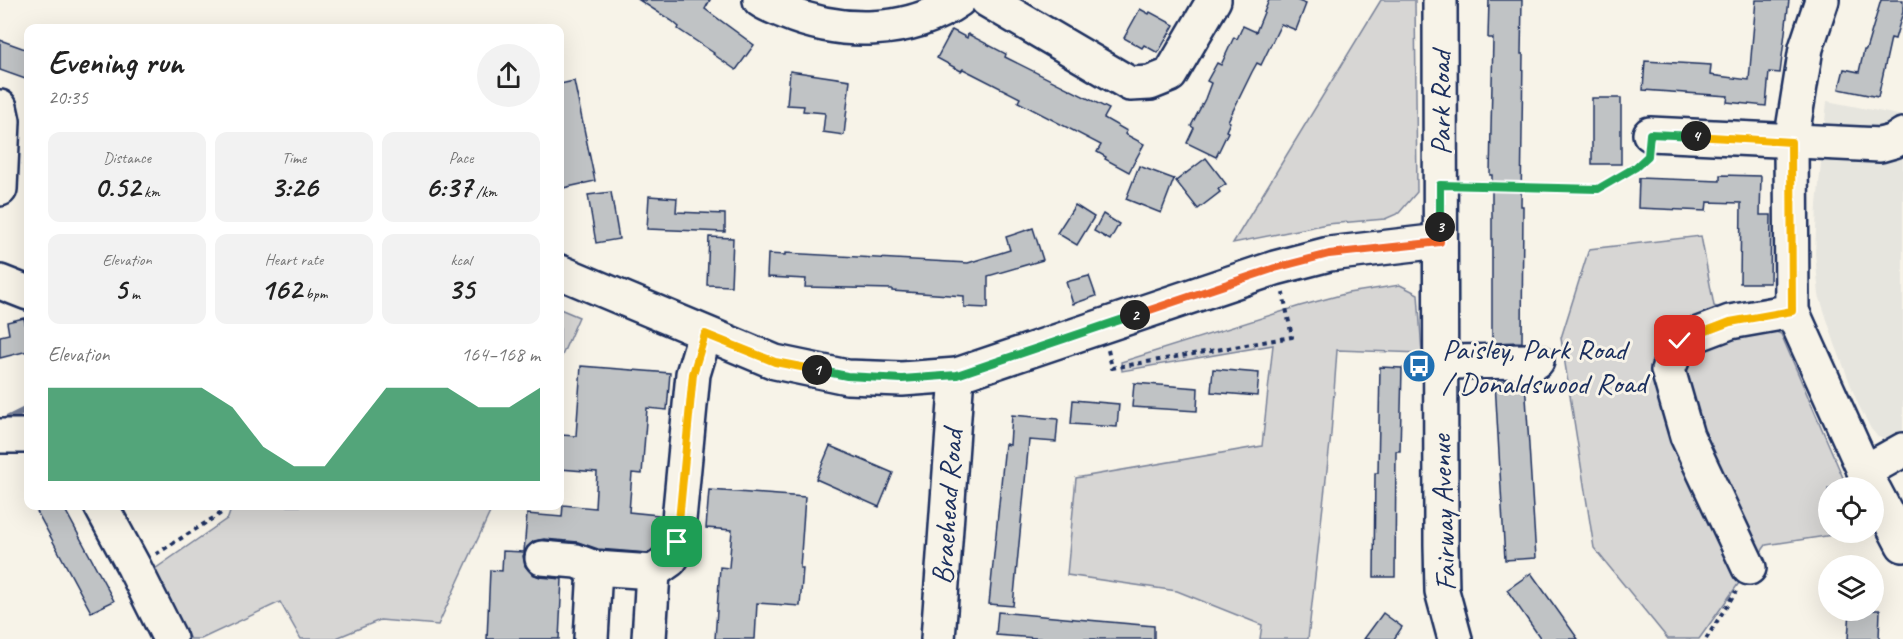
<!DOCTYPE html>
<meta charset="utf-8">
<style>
body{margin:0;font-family:Caveat,sans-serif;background:#f2f2f2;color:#222;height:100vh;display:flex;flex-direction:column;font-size:22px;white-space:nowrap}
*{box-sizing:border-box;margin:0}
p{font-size:20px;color:#767676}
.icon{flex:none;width:33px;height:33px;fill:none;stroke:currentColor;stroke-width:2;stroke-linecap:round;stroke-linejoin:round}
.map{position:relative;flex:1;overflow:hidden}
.sheet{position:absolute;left:24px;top:24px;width:540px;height:486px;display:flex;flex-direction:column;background:#fff;border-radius:12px;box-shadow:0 6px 24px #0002}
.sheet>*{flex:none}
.fabs{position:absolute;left:1818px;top:477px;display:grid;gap:12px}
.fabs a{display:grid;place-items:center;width:66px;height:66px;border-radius:50%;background:#fff;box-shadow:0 6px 24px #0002;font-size:30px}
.pin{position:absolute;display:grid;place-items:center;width:51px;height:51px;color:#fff;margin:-26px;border-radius:12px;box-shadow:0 3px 9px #0006}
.km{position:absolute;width:30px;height:30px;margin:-15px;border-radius:50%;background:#222;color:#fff;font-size:16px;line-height:30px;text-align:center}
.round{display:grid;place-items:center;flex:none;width:63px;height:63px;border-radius:32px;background:#f2f2f2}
.summary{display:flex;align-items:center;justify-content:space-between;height:102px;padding:0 24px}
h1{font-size:33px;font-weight:800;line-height:45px}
.metrics{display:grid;grid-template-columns:repeat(3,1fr);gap:9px;height:102px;padding:6px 24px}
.metrics div{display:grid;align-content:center;border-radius:12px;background:#f2f2f2;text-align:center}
.metrics b{font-size:30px;font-weight:800}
.metrics small{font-size:16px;font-weight:400}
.metrics p{font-size:16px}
.chart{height:168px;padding:12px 24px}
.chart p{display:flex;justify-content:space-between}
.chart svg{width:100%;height:108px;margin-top:6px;fill:#0b8043;opacity:.7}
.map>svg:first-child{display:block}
.built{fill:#e6e5de}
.green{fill:#d7d6d4;stroke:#798299;stroke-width:1.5}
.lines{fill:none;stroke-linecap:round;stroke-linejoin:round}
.stream{stroke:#727c95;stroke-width:7}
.building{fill:#c0c3c5;stroke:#1b2f5e;stroke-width:1.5}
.minor-casing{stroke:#1b2f5e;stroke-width:38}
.path{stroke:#1b2f5e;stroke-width:4;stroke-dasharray:4.5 4.5;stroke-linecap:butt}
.minor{stroke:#f7f3e8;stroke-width:33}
.split-1-casing{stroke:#fff;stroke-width:12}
.split-2-casing{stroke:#fff;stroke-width:12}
.split-3-casing{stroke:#fff;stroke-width:12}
.split-4-casing{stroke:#fff;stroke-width:12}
.split-5-casing{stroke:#fff;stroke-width:12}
.split-1{stroke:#f5b400;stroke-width:8}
.split-2{stroke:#22a559;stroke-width:8}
.split-3{stroke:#f0652b;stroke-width:8}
.split-4{stroke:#22a559;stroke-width:8}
.split-5{stroke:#f5b400;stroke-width:8}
.labels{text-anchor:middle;stroke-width:6;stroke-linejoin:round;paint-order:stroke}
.street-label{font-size:30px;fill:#1b2f5e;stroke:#f7f3e8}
.poi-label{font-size:30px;fill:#1b2f5e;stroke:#f7f3e8;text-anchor:start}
</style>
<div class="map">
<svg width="1903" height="639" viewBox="0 0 1903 639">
<rect width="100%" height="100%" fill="#f7f3e8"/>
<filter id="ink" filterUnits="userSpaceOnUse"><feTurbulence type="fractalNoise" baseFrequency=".0167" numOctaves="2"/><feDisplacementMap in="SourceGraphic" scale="12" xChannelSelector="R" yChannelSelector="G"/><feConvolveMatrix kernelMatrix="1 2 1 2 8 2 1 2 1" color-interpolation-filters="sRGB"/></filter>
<g filter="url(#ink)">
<path class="built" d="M 1827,101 L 1903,116 L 1903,438 L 1888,440 L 1878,437 L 1871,429 L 1858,404 L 1835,344 L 1819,295 L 1815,254 L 1817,205 Z"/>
<g class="green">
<path d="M 1381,0 L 1415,0 L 1417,192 L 1399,213 L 1385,219 L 1327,224 L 1233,243 Z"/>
<path d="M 1701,236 L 1714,306 L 1781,334 L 1847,487 L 1828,488 L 1828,532 L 1846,533 L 1766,545 L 1699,639 L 1668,639 L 1594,548 L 1561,338 L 1589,249 Z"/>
<path d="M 1400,285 L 1418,294 L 1422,353 L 1337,350 L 1331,434 L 1308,639 L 1260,639 L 1262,625 L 1177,591 L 1067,575 L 1076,478 L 1262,446 L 1273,345 L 1122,371 L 1121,362 L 1300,306 L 1348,293 Z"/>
<path d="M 560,309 L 579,317 L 560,360 Z"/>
<path d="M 232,506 L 493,506 L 438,625 L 380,620 L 334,639 L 301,639 L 280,602 L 201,639 L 190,639 L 152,571 L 228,518 Z"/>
</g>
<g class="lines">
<path class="stream" d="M 0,423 L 28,409"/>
</g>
<g class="building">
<path d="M 639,0 L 710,0 L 705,9 L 754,45 L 736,70 L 713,54 L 714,53 L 678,29 L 679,27 L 672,21 Z"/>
<path d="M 1269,0 L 1296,0 L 1306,4 L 1296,30 L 1281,24 L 1261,65 L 1257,63 L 1252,72 L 1228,121 L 1230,122 L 1226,131 L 1228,132 L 1216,157 L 1187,143 L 1194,128 L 1191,126 L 1205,99 L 1211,83 L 1207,81 L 1217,63 L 1221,65 L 1234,37 L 1237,39 L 1243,26 L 1256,32 Z"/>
<path d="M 1489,0 L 1522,0 L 1521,54 L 1523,54 L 1521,206 L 1523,206 L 1522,342 L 1492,343 L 1492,175 L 1490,175 L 1493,38 L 1488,38 Z"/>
<path d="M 1756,0 L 1789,0 L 1780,73 L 1769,72 L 1766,106 L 1727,102 L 1728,96 L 1643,90 L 1645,61 L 1711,65 L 1710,75 L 1749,80 Z"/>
<path d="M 1881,0 L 1903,0 L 1903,12 L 1895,39 L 1891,38 L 1878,97 L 1839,89 L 1844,69 L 1859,72 L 1864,50 L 1866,50 Z"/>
<path d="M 1140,9 L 1149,14 L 1150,12 L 1174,25 L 1158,53 L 1144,45 L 1142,48 L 1124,38 Z"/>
<path d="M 952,30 L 967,38 L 968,34 L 1006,54 L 1005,57 L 1109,109 L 1104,118 L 1127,131 L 1125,134 L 1144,144 L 1129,172 L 1105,159 L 1106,157 L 1097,152 L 1101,145 L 1018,102 L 1020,98 L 971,73 L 963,69 L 961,71 L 937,58 Z"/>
<path d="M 0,40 L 28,50 L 28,80 L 0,70 Z"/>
<path d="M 790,71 L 850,80 L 844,135 L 823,132 L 825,113 L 803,111 L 804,106 L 787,105 Z"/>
<path d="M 574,81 L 595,181 L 563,188 L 560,172 L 560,84 Z"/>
<rect x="1592" y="98" width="29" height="66"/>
<path d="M 1206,158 L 1226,184 L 1218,189 L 1220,192 L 1198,209 L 1176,181 Z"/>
<path d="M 1139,166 L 1174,179 L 1161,213 L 1126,199 Z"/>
<path d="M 1720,175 L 1761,176 L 1760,215 L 1771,215 L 1770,283 L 1740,283 L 1741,203 L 1707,202 L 1706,211 L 1638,208 L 1639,178 L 1720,181 Z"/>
<path d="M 611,192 L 619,239 L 596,243 L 588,195 Z"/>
<path d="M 649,196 L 677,198 L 676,212 L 725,214 L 725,232 L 647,229 Z"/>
<path d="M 1075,205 L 1094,217 L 1077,245 L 1057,233 Z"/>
<path d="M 1103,214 L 1119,224 L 1110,240 L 1094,231 Z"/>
<path d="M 1033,228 L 1043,260 L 988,276 L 988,308 L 964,307 L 964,296 L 892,291 L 892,289 L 805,287 L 806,279 L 767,277 L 768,254 L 785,255 L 785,253 L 968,263 L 1010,250 L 1006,237 Z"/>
<path d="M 709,237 L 733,238 L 731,286 L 707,285 Z"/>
<path d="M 1089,276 L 1096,296 L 1073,304 L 1066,282 Z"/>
<path d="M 24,318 L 28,336 L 28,351 L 0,358 L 0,336 L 9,334 L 7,322 Z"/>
<path d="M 581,366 L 670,373 L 667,410 L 647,408 L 642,474 L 632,473 L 629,512 L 658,515 L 655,547 L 648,553 L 598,549 L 578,542 L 544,539 L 534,541 L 527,547 L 523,556 L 525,566 L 532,574 L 540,577 L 562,579 L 559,639 L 487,639 L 490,570 L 502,571 L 503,551 L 524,552 L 527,514 L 562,517 L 563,505 L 595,508 L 597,472 L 560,469 L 561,435 L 576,436 Z"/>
<path d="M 1380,367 L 1402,368 L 1400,451 L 1396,451 L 1395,577 L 1374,577 L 1375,473 L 1378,473 Z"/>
<path d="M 1213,369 L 1259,373 L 1257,396 L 1211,392 Z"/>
<path d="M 1514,381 L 1525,381 L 1536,558 L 1505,560 L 1495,382 Z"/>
<path d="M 1134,383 L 1198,388 L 1197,411 L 1132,407 Z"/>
<path d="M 1073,400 L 1119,404 L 1117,427 L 1071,424 Z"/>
<path d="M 1012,415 L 1058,419 L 1056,442 L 1029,440 L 1013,606 L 989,604 L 1005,444 L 1010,445 Z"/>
<path d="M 830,446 L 893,473 L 879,507 L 816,479 Z"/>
<path d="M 709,490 L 805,497 L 800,568 L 803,568 L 800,606 L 757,603 L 755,639 L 715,639 L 720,567 L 729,568 L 732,530 L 706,528 Z"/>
<path d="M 34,506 L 63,506 L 114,601 L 91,612 Z"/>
<path d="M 1531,573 L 1578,639 L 1541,639 L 1507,590 Z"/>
<path d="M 1850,610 L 1880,610 L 1879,639 L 1848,639 Z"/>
<path d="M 998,612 L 1154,626 L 1154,639 L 1050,639 L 996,635 Z"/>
<path d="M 1383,613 L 1402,627 L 1394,639 L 1364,639 Z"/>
</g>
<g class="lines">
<g class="minor-casing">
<g id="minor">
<path d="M 760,0 C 767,5 776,8 785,12 C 840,35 909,35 959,0"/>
<path d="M 987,0 L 1130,84 L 1150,83 L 1170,75 L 1214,0"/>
<path d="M 1440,0 L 1441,545 L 1442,591 L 1455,639"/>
<path d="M 1822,0 L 1806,48 L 1791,142 L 1792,311 L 1872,488"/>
<path d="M 0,107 L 3,121 L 0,189"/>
<path d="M 1650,134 L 1880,145 L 1894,141 L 1903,135"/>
<path d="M 560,272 L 775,362 L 847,377 L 902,379 L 957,375 L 1275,268 L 1329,254 L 1440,241"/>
<path d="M 0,282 L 28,293"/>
<path d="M 1440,362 L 1537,361"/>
<path d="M 0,436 L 28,436"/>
<path d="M 1864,472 L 1903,450"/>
<path d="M 1874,490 L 1903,545"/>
<path d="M 101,506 L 134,567 L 170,639"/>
<path d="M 542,558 L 576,561 L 595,568"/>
<path d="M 1749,568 L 1687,436 L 1668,370 L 1680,341 L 1730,322 L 1792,311"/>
<path d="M 591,639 L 595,568 L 653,572 L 670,560 L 676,551 L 693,374 L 705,334"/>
<path d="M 649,639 L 653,572"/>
<path d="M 938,639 L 957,375"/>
</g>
</g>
<g class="path">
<path d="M 1468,186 L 1598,189 L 1636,167 L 1644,160"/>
<path d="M 1108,350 L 1112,368 L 1292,337 L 1283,293"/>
<path d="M 156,554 L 223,512 L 226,506"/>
<path d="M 1706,639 L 1736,591"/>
</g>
<use href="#minor" class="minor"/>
</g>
</g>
<g class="lines" filter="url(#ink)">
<g class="split-1-casing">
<path id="split-1" d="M 677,542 L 693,374 L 705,334 L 775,362 L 817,370"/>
</g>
<g class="split-2-casing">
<path id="split-2" d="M 817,370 L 847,376 L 902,379 L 957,375 L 1135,315"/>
</g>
<g class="split-3-casing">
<path id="split-3" d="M 1135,315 L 1275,268 L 1329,254 L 1440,242 L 1440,227"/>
</g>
<g class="split-4-casing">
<path id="split-4" d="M 1440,227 L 1440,185 L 1598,189 L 1636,167 L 1648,156 L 1650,134 L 1696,136"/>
</g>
<g class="split-5-casing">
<path id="split-5" d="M 1680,341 L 1730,322 L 1792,311 L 1791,142 L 1696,136"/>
</g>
<use href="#split-1" class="split-1"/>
<use href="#split-2" class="split-2"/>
<use href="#split-3" class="split-3"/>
<use href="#split-4" class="split-4"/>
<use href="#split-5" class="split-5"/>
</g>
<defs>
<g id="bus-disc" transform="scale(1.725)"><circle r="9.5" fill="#1f6fb2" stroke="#f7f3e8"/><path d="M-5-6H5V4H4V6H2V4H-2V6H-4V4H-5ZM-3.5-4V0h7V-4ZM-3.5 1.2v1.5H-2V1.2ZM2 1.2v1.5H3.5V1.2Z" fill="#fff"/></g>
</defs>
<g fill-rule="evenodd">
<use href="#bus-disc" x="1419" y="366"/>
</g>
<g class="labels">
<g class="street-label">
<text transform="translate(1440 103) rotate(-90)" y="10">Park Road</text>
<text transform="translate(947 507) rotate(-86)" y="10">Braehead Road</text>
<text transform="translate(1443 513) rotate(-92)" y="10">Fairway Avenue</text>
</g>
<g class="poi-label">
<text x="1442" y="359">Paisley, Park Road<tspan x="1442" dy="34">/ Donaldswood Road</tspan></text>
</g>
</g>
</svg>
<div class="fabs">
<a><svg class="icon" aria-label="locate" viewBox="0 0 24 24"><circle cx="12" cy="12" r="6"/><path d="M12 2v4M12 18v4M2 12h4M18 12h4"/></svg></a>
<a><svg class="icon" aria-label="layers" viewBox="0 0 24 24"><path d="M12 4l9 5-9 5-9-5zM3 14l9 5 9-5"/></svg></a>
</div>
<div class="pin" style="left:677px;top:542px;background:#1e9e55"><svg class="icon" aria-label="arrive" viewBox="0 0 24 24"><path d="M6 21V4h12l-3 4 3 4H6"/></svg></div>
<div class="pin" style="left:1680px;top:341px;background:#d93025"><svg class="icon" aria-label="check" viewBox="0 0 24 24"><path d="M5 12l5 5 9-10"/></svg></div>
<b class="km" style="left:817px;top:370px">1</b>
<b class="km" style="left:1135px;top:315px">2</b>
<b class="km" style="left:1440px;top:227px">3</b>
<b class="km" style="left:1696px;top:136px">4</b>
<section class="sheet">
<div class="summary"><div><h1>Evening run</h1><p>20:35</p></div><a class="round"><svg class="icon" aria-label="share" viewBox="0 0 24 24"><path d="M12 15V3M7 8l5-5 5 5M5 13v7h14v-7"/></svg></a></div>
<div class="metrics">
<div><p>Distance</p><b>0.52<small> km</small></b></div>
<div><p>Time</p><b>3:26</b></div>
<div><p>Pace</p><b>6:37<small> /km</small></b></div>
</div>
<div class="metrics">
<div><p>Elevation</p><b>5<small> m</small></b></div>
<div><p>Heart rate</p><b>162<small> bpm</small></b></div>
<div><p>kcal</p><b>35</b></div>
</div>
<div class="chart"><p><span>Elevation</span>164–168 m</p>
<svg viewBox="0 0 160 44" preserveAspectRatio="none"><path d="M0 44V6L10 6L20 6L30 6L40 6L50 6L60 14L70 30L80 38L90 38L100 22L110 6L120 6L130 6L140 14L150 14L160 6V44z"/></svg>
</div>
</section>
</div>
